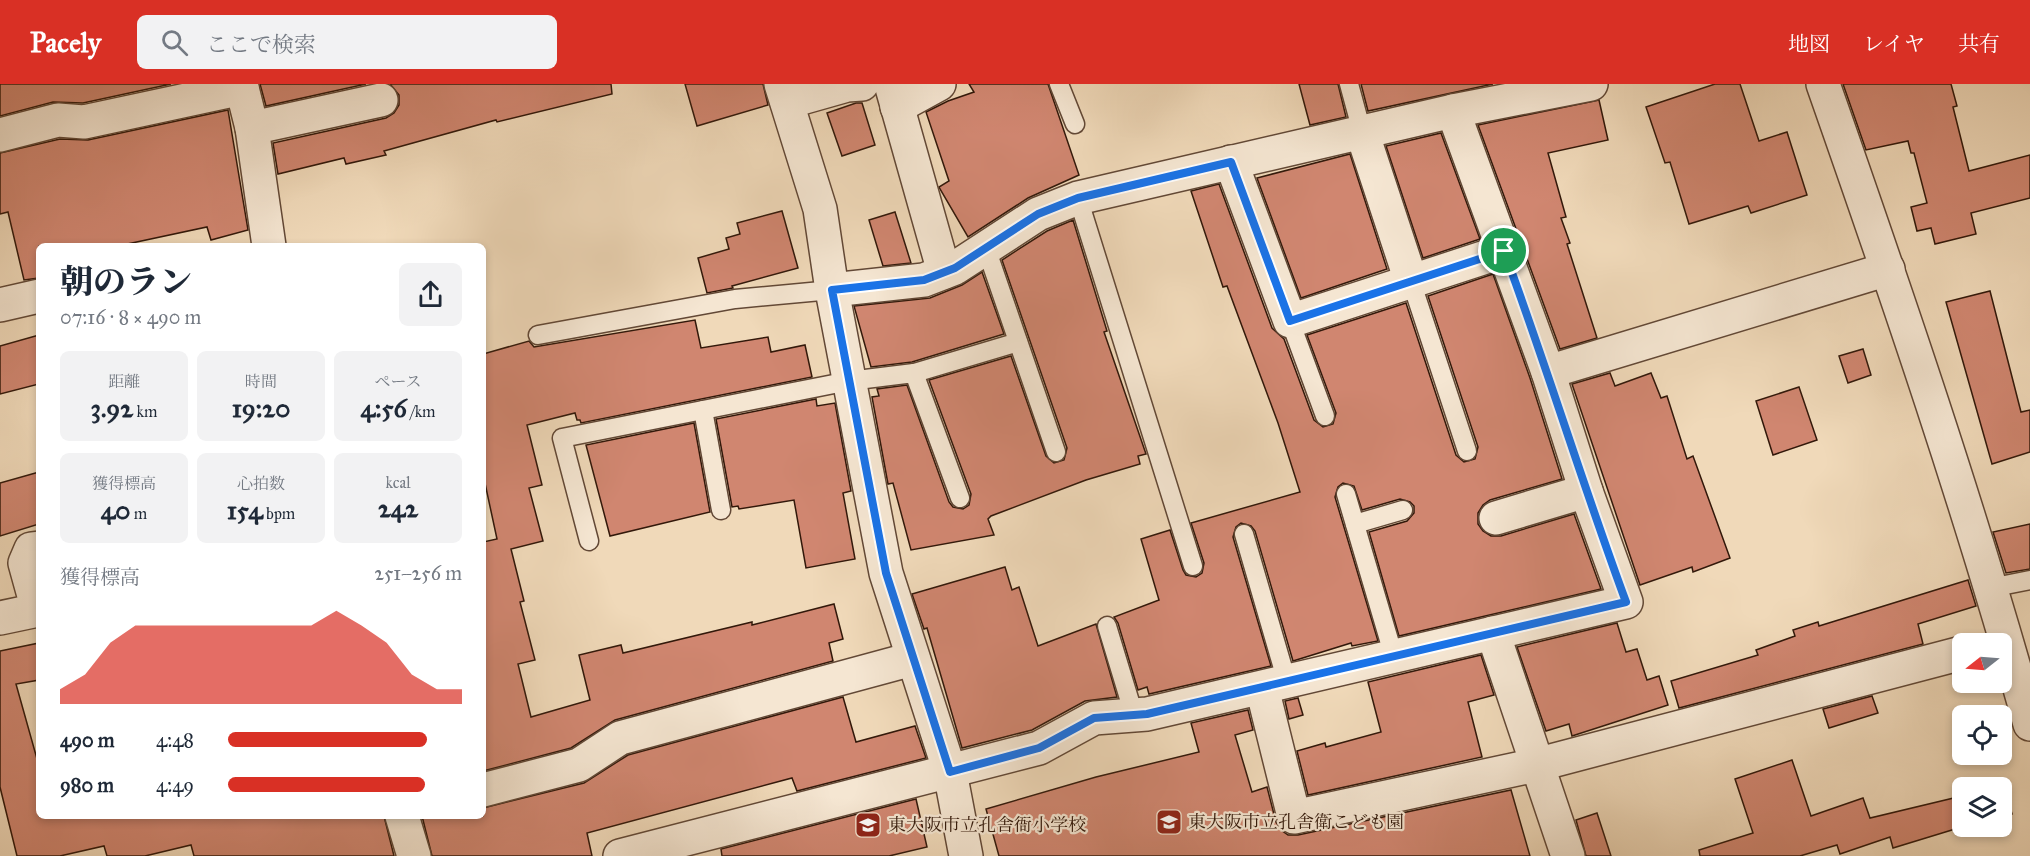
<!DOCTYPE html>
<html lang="ja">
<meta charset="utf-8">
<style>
body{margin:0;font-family:"IM FELL Great Primer","Noto Serif JP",serif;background:#f2f2f3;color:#1f2937;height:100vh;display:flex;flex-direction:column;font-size:22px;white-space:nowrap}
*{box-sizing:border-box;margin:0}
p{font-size:20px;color:#747a83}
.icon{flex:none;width:33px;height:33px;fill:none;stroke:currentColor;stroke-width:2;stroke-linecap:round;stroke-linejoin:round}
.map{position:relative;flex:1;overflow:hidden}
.sheet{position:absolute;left:36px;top:159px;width:450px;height:576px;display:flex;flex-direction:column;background:#fff;border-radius:9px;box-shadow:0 3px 9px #0003}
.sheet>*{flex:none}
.needle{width:39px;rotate:253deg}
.tools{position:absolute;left:1952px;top:549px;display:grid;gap:12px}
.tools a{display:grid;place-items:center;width:60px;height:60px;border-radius:9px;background:#fff;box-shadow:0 3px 9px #0003;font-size:30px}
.pin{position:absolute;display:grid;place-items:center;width:51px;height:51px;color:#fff;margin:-26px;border:3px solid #fff;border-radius:50%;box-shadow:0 2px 6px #0007}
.round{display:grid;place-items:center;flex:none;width:63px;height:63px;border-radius:9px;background:#f2f2f3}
.headline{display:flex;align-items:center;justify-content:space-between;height:102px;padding:0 24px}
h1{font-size:33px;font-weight:800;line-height:45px}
.metrics{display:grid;grid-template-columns:repeat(3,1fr);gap:9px;height:102px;padding:6px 24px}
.metrics div{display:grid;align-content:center;border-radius:9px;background:#f2f2f3;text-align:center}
.metrics b{font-size:26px;font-weight:800}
.metrics small{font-size:16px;font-weight:400}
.metrics p{font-size:16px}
.chart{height:168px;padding:12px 24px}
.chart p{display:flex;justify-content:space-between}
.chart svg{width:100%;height:108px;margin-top:6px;fill:#d93025;opacity:.7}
ul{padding:0 24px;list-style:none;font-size:20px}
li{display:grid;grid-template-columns:96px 72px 1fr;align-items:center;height:45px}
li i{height:15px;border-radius:8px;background:#d93025}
header{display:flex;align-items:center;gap:36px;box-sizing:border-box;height:84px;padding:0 30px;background:#d93025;color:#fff}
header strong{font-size:28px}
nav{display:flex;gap:33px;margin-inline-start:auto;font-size:21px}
.search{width:420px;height:54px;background:#f2f2f3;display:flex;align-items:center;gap:15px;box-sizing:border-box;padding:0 21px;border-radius:9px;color:#747a83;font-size:22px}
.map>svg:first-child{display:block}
.building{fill:#d08670;stroke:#32180a;stroke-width:1.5}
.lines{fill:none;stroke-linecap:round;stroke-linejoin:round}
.service-casing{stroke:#624836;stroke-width:21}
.minor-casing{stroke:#624836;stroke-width:36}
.service{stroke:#f5e6d2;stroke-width:18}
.minor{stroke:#f5e6d2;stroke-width:33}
.route-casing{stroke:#fff;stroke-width:12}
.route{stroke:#1a73e8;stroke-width:8}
.labels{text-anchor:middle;stroke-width:4.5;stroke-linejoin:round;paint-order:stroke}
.poi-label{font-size:18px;fill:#32180a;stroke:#f5e6d2;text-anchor:start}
</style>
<header>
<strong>Pacely</strong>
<div class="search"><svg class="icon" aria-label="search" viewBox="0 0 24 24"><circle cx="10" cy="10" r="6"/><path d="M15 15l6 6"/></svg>ここで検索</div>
<nav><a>地図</a><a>レイヤ</a><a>共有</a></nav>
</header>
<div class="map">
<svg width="2030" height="772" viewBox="0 0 2030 772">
<rect width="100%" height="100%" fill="#f0d9b9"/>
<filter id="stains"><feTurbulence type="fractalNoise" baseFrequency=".00333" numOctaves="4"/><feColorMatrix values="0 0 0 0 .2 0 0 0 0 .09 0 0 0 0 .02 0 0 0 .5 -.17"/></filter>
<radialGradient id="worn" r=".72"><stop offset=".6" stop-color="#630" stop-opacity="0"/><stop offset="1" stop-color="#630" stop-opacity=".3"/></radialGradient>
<g class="building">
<path d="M 0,0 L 171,0 L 83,19 L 53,18 L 0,32 Z"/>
<path d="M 260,0 L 366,0 L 266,22 Z"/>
<path d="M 390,0 L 611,0 L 612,10 L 497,38 L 496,36 L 384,67 L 386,71 L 346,80 L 344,74 L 278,90 L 273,59 L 386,34 L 394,29 L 399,21 L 399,11 Z"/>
<path d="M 685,0 L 763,0 L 768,21 L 697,42 Z"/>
<path d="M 969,0 L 1048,0 L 1079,91 L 1028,114 L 968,153 L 940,105 L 939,103 L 949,97 L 926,28 L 948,17 L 974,8 Z"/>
<path d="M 1299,0 L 1338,0 L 1346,33 L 1310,41 Z"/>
<path d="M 1361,0 L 1493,0 L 1368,27 Z"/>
<path d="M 1715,0 L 1740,0 L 1759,57 L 1787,48 L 1807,111 L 1751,129 L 1748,122 L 1689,140 L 1670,78 L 1665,79 L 1646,23 Z"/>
<path d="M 1843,0 L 1951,0 L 1957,22 L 1953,23 L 1969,87 L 2030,71 L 2030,114 L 1971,129 L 1976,150 L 1935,160 L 1931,144 L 1917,147 L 1911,123 L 1927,119 L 1914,69 L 1911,69 L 1908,57 L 1866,66 Z"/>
<path d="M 1599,16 L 1608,56 L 1548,69 L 1566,133 L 1561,134 L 1570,159 L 1567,160 L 1597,254 L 1560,265 L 1478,41 Z"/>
<path d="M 856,19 L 862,19 L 875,61 L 842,72 L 827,29 Z"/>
<path d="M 228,26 L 248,146 L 211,156 L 207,143 L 118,162 L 39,162 L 39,194 L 24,196 L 8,128 L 0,130 L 0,69 L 60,55 L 88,56 Z"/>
<path d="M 1441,49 L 1480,155 L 1423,174 L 1386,62 Z"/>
<path d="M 1350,70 L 1387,185 L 1301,214 L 1257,94 Z"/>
<path d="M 1219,100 L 1272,244 L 1284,255 L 1314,336 L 1323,343 L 1333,340 L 1336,329 L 1307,251 L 1406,219 L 1456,371 L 1464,378 L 1475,375 L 1478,363 L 1428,212 L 1493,190 L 1530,294 L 1562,395 L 1490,416 L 1483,421 L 1478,429 L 1478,440 L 1483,447 L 1491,452 L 1501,452 L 1574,430 L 1601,505 L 1399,552 L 1369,448 L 1407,437 L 1414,429 L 1414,422 L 1410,418 L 1400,415 L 1362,426 L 1354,402 L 1343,399 L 1338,403 L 1335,413 L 1378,557 L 1352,562 L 1351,559 L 1293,577 L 1255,447 L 1251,442 L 1241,439 L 1236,443 L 1233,453 L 1271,582 L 1149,610 L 1147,603 L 1138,606 L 1118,539 L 1114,533 L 1159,516 L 1141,455 L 1170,446 L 1183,486 L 1186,491 L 1196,493 L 1202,489 L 1204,479 L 1191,439 L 1300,408 L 1278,339 L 1227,202 L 1223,203 L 1191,107 Z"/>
<path d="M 782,127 L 798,184 L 732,202 L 733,204 L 707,209 L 698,174 L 729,165 L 726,154 L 740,150 L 737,139 Z"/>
<path d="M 895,128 L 911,179 L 883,182 L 869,136 Z"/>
<path d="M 1073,136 L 1107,247 L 1104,248 L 1146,370 L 1138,372 L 1140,380 L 1086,396 L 991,432 L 988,435 L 994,451 L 911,466 L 893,399 L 888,400 L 872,313 L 879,312 L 877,305 L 907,301 L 949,418 L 953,423 L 963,425 L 969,421 L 971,410 L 929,296 L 1011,272 L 1046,372 L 1054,379 L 1064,376 L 1067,364 L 1002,176 L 1047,147 Z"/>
<path d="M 982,188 L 1004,250 L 912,278 L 871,283 L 854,222 L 930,214 L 962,201 Z"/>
<path d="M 1990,207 L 2021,328 L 2030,326 L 2030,368 L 1992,380 L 1946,218 Z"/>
<path d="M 695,236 L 701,264 L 768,253 L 771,268 L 805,261 L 812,293 L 581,339 L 580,336 L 577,336 L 575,329 L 527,341 L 542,401 L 529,404 L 543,457 L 511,465 L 524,517 L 520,518 L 535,576 L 518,580 L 531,633 L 590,616 L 579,571 L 621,561 L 623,569 L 752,538 L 752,541 L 834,520 L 843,555 L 829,559 L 833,577 L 615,636 L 571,664 L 483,687 L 483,458 L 497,455 L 483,390 L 483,270 L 529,257 L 534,263 Z"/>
<path d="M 39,251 L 39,300 L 0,310 L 0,262 Z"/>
<path d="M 1863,265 L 1871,291 L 1848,299 L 1839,272 Z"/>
<path d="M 1610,289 L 1615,302 L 1651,289 L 1661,314 L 1667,312 L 1687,375 L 1693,372 L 1730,474 L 1693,488 L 1692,483 L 1640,501 L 1572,300 Z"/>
<path d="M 1799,303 L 1817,356 L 1773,371 L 1756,317 Z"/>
<path d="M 816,315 L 817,322 L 835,319 L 851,407 L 843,409 L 855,475 L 806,484 L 794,416 L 739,425 L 738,422 L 732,423 L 716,335 Z"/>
<path d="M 694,339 L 710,428 L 610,452 L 586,361 Z"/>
<path d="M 39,388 L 39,440 L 0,452 L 0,399 Z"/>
<path d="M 2030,440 L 2030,485 L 2006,489 L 1993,448 Z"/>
<path d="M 1005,483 L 1012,506 L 1019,503 L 1038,562 L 1096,540 L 1117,613 L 1085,617 L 1032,646 L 962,664 L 927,544 L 924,545 L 912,510 Z"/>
<path d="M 1968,496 L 1976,522 L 1918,540 L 1923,560 L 1679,624 L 1671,597 L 1758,571 L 1756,566 L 1795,552 L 1793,546 L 1818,538 L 1819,542 Z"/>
<path d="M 1617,539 L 1626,568 L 1637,565 L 1647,596 L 1659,592 L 1668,621 L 1572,652 L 1569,640 L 1546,647 L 1517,563 Z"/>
<path d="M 39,559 L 39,596 L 16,600 L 39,682 L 39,732 L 384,732 L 394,772 L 194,772 L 191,761 L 145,772 L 107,772 L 104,762 L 60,772 L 17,772 L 0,703 L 0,567 Z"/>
<path d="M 1481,571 L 1494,611 L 1468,618 L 1482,673 L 1308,711 L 1297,667 L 1325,659 L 1326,663 L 1381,648 L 1368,598 Z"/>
<path d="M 1872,612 L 1878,629 L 1829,644 L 1823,625 Z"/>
<path d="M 843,613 L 856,658 L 915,642 L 926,674 L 797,707 L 792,694 L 587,749 L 592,772 L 432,772 L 422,732 L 483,732 L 483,724 L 584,699 L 628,671 Z"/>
<path d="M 1298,614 L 1303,631 L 1289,635 L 1285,617 Z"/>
<path d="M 1248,626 L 1253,646 L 1235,651 L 1252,708 L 1267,703 L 1276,738 L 1281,746 L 1288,751 L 1298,751 L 1511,706 L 1530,772 L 999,772 L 986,725 L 1096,693 L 1199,668 L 1191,639 Z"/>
<path d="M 1792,676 L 1811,732 L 1863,714 L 1870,734 L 1962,712 L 1962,742 L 1965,742 L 1893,764 L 1890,753 L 1840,770 L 1837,761 L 1800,772 L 1700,772 L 1699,766 L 1753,749 L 1735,695 Z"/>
<path d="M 2004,701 L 2012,730 L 2001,733 L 2001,704 L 1994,704 Z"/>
<path d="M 916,715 L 927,763 L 889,772 L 722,772 L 721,765 Z"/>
<path d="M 1597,729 L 1611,772 L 1586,772 L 1576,736 Z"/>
</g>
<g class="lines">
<g class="service-casing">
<g id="service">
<path d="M 1059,0 L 1075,40"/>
<path d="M 1349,0 L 1362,48"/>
<path d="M 1078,114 L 1193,482"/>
<path d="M 986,164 L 1056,368"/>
<path d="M 1411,197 L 1467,367"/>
<path d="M 1290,237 L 1325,332"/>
<path d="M 538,251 L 735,215 L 832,206"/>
<path d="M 914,289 L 1018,258"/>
<path d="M 703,326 L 721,426"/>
<path d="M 1346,410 L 1394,573"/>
<path d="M 1355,440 L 1403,426"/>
<path d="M 1244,450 L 1287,598"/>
<path d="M 589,457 L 562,354 L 849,297 L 914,289 L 960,414"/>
<path d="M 1990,504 L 2030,496"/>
<path d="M 1107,542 L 1134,631"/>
</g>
</g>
<g class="minor-casing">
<g id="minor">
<path d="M 241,0 L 252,44 L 269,162"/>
<path d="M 781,0 L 820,125 L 832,206 L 886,489 L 950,688 L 966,772"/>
<path d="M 891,0 L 944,188"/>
<path d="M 1823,0 C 1897,211 1970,424 2030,640"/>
<path d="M 787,18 L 847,1 L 862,0"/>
<path d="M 897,23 L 939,0"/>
<path d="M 252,44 L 381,16"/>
<path d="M 1362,48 L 1411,197"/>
<path d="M 0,51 L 58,36 L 84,38 L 242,4"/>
<path d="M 1231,78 L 1290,237 L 1504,167"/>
<path d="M 832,206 L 924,196 L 955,184 L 1038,130 L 1078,114 L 1453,27 L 1591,0"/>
<path d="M 0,221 L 39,212"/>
<path d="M 1548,288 L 1888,185"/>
<path d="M 1496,434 L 1586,407"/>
<path d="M 0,534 L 38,526 L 25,479 L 31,465 L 39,464"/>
<path d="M 1493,549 L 1568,772"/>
<path d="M 1262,604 L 1294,733 L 1536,681 L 1962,569"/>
<path d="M 483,706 L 579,681 L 620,654 L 912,575"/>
<path d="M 402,732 L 414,772"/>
<path d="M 620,772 L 1039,664 L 1094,634 L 1147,630 L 1626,518 L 1586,407 L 1548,288 L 1453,27"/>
</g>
</g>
<use href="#service" class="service"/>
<use href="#minor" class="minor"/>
</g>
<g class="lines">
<g class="route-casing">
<path id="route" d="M 1231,78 L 1290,237 L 1504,167 C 1547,283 1583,402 1626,518 L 1147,630 L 1094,634 L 1039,664 L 950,688 L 886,489 L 832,206 L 924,196 L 955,184 L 1038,130 L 1078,114 Z"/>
</g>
<use href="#route" class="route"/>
</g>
<defs>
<g id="school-square" transform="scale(1.35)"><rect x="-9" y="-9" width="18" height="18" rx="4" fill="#8f2418" stroke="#f5e6d2"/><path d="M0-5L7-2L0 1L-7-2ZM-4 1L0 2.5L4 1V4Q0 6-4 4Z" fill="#fff"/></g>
</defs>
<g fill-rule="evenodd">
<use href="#school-square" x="1169" y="738"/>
<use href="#school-square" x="868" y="741"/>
</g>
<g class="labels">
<g class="poi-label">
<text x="1188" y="744">東大阪市立孔舎衛こども園</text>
<text x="888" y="747">東大阪市立孔舎衙小学校</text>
</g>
</g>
<rect width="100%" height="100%" filter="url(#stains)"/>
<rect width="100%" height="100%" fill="url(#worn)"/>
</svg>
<div class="tools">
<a><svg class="needle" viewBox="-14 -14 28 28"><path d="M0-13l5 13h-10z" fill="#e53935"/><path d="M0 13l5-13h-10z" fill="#747a83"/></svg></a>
<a><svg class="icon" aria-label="locate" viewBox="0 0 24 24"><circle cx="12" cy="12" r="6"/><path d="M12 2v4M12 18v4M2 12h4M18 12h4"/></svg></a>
<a><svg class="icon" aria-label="layers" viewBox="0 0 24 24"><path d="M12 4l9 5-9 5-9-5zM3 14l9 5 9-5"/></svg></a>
</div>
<div class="pin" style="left:1504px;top:167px;background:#1e9e55"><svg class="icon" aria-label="arrive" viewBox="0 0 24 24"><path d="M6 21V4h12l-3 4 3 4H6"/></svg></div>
<section class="sheet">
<div class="headline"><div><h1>朝のラン</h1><p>07:16 · 8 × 490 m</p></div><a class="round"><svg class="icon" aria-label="share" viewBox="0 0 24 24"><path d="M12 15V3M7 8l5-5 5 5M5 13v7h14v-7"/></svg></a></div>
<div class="metrics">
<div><p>距離</p><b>3.92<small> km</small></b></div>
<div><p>時間</p><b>19:20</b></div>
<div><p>ペース</p><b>4:56<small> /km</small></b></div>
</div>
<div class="metrics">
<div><p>獲得標高</p><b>40<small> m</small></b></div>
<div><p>心拍数</p><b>154<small> bpm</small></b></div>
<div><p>kcal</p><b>242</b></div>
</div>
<div class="chart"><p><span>獲得標高</span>251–256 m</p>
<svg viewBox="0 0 160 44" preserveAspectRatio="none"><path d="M0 44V38L10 32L20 19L30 12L40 12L50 12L60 12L70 12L80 12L90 12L100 12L110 6L120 12L130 19L140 32L150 38L160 38V44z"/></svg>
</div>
<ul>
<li><b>490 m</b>4:48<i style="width:85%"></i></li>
<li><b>980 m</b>4:49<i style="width:84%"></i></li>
</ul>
</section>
</div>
